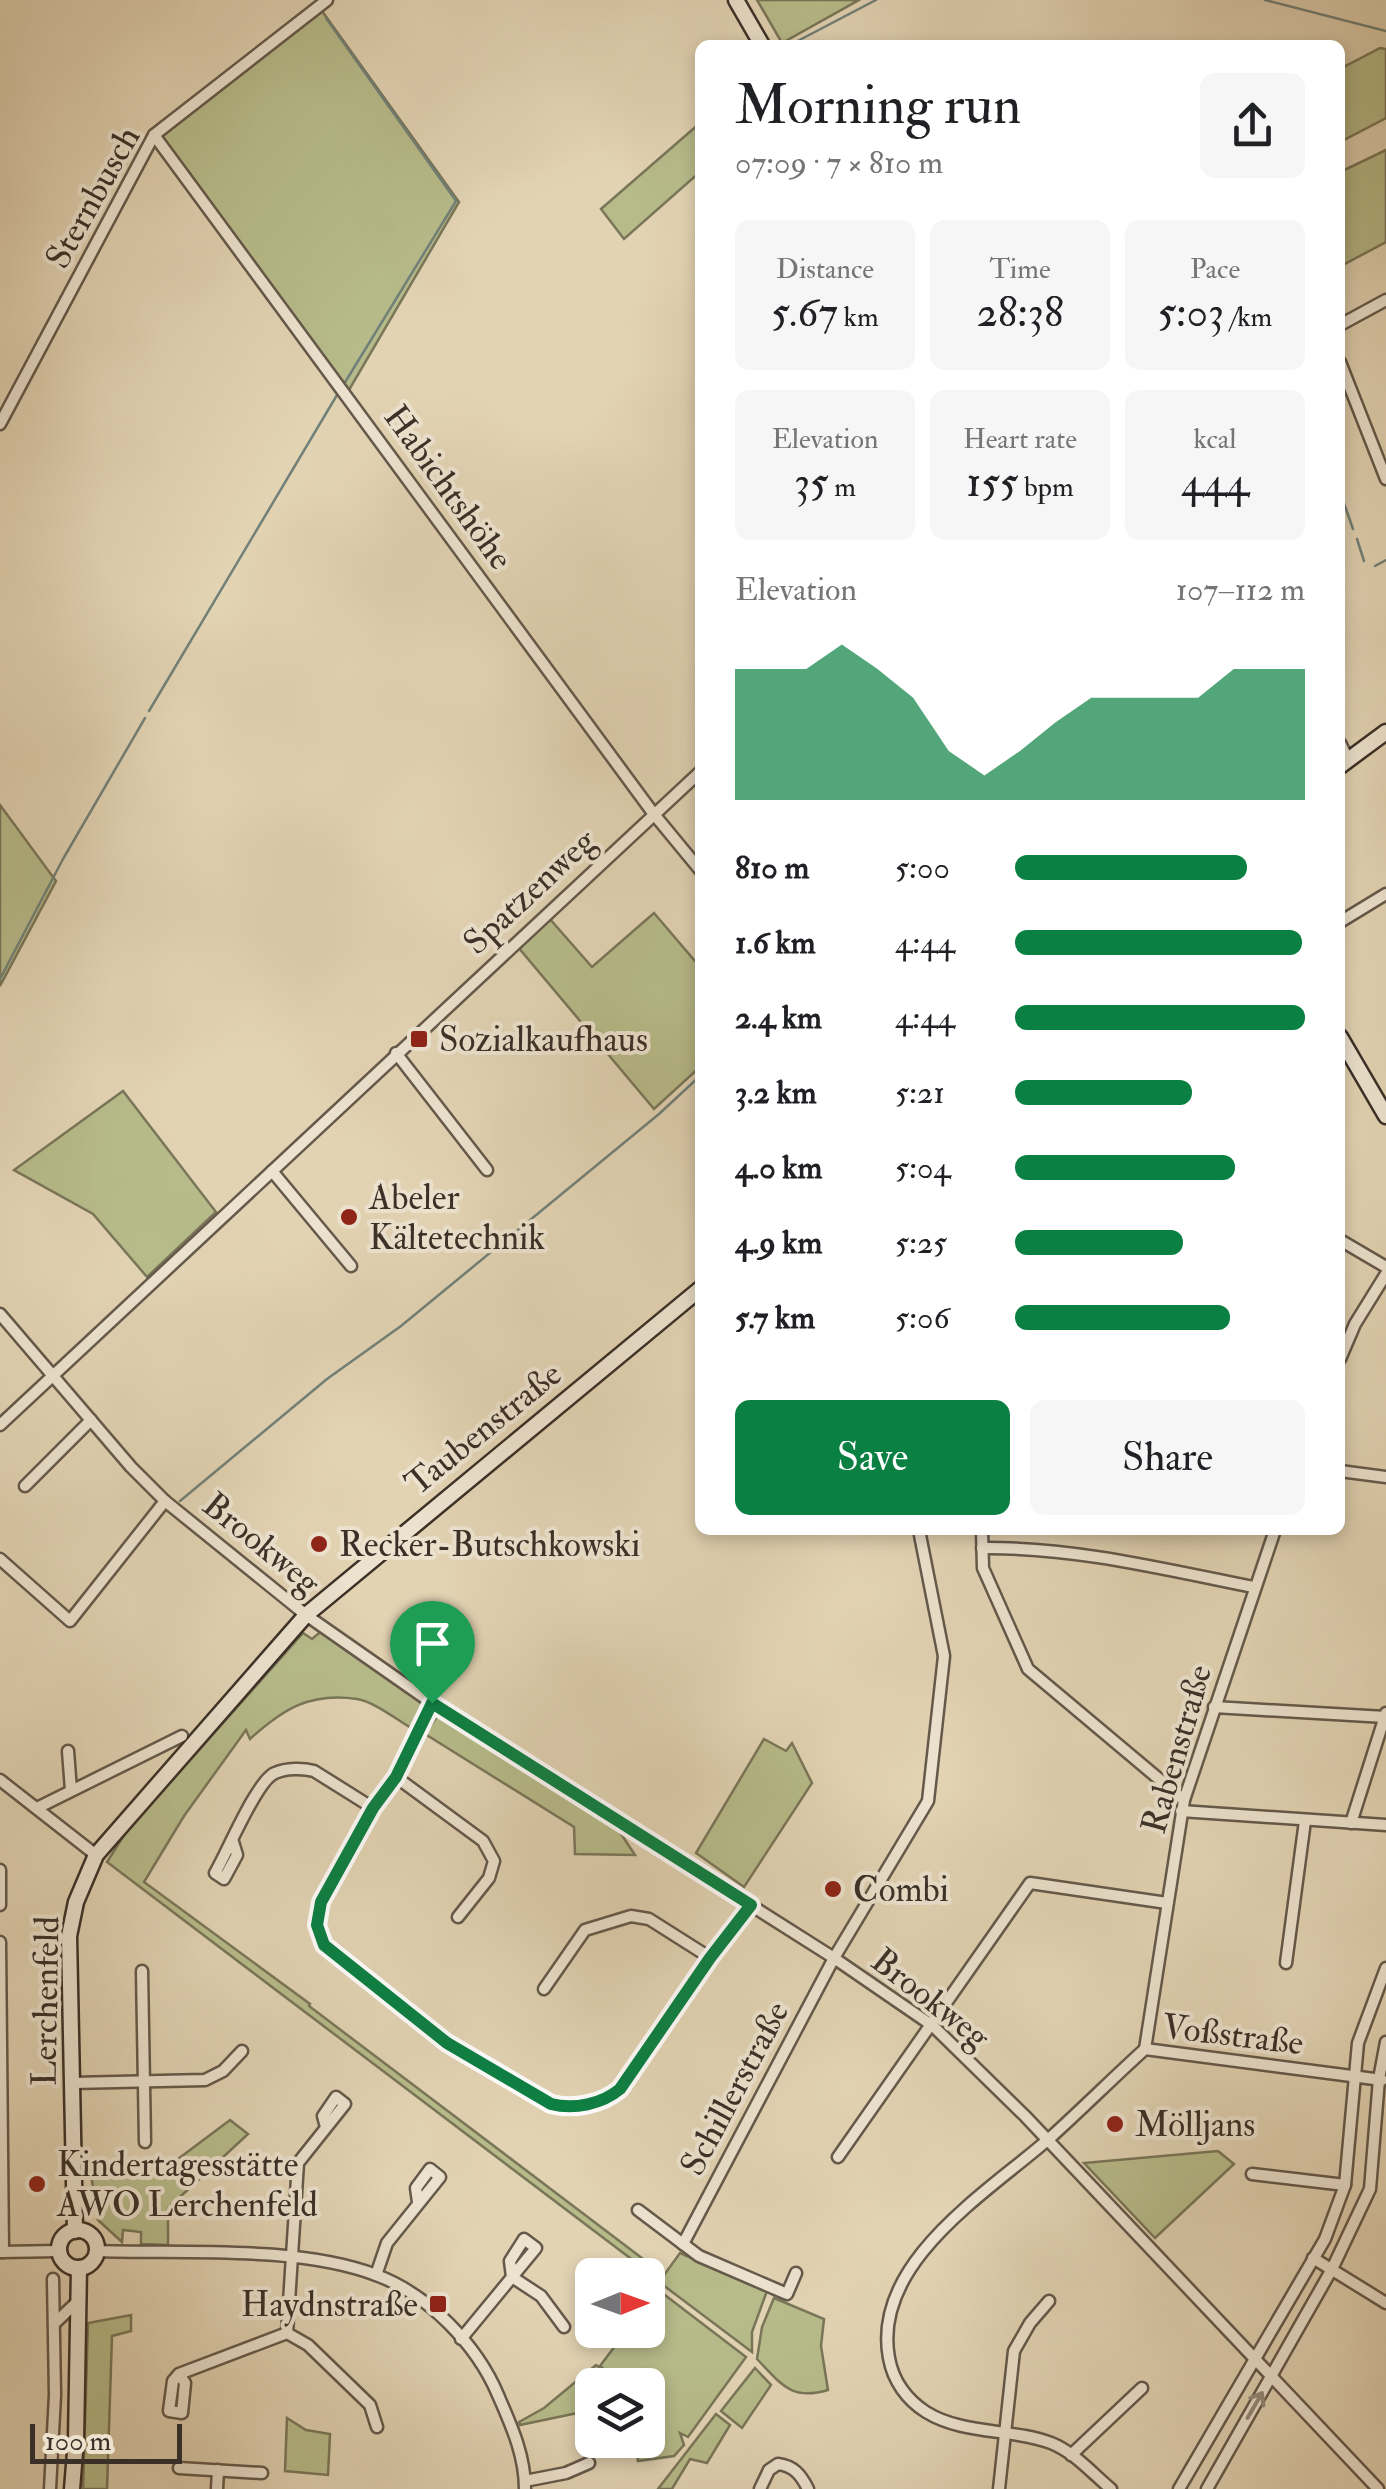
<!DOCTYPE html>
<meta charset="utf-8">
<style>
body{margin:0;font-family:"IM FELL Double Pica",serif;background:#f6f6f6;color:#202124;height:100vh;display:flex;flex-direction:column;font-size:38px;white-space:nowrap}
*{box-sizing:border-box;margin:0}
p{font-size:32px;color:#757577}
.icon{flex:none;width:55px;height:55px;fill:none;stroke:currentColor;stroke-width:2;stroke-linecap:round;stroke-linejoin:round}
.map{position:relative;flex:1;overflow:hidden}
.drawer{position:absolute;left:695px;top:40px;width:650px;height:1495px;display:flex;flex-direction:column;background:#fff;border-radius:15px;box-shadow:0 5px 15px #0003}
.drawer>*{flex:none}
.needle{width:65px;rotate:89deg}
.tools{position:absolute;left:575px;top:2258px;display:grid;gap:20px}
.tools a{display:grid;place-items:center;width:90px;height:90px;border-radius:15px;background:#fff;box-shadow:0 5px 15px #0003;font-size:50px}
.scale{position:absolute;left:30px;bottom:25px;width:152px;box-sizing:border-box;padding-left:10px;border:5px solid #3b3028;border-top:0;font-size:28px;line-height:35px;white-space:nowrap;color:#3b3028;-webkit-text-stroke:8px #ece2ce;paint-order:stroke}
.pin{position:absolute;display:grid;place-items:center;width:85px;height:85px;color:#fff;margin:-102px -42px;border-radius:50% 50% 50% 0;rotate:-45deg;box-shadow:0 0 10px #0007}
.pin .icon{rotate:45deg}
.round{display:grid;place-items:center;flex:none;width:105px;height:105px;border-radius:15px;background:#f6f6f6}
.headline{display:flex;align-items:center;justify-content:space-between;height:170px;padding:0 40px}
h1{font-size:55px;font-weight:600;line-height:75px}
.stats{display:grid;grid-template-columns:repeat(3,1fr);gap:15px;height:170px;padding:10px 40px}
.stats div{display:grid;align-content:center;border-radius:15px;background:#f6f6f6;text-align:center}
.stats b{font-size:42px;font-weight:600}
.stats small{font-size:28px;font-weight:400}
.stats p{font-size:28px}
.chart{height:280px;padding:20px 40px}
.chart p{display:flex;justify-content:space-between}
.chart svg{width:100%;height:180px;margin-top:10px;fill:#0b8043;opacity:.7}
.primary-button{display:flex;gap:20px;margin-top:auto;padding:20px 40px}
.primary-button a{flex:1;height:115px;border-radius:15px;background:#0b8043;color:#fff;font-size:40px;font-weight:600;line-height:115px;text-align:center}
.primary-button a+a{background:#f6f6f6;color:#202124}
ul{padding:0 40px;list-style:none;font-size:32px}
li{display:grid;grid-template-columns:160px 120px 1fr;align-items:center;height:75px}
li i{height:25px;border-radius:12px;background:#0b8043}
.map>svg:first-child{display:block}
.green{fill:#b7bb8a;stroke:#797659;stroke-width:2.5}
.lines{fill:none;stroke-linecap:round;stroke-linejoin:round}
.stream{stroke:#718179;stroke-width:2.5}
.street-casing{stroke:#65594b;stroke-width:15}
.secondary-casing{stroke:#3b3028;stroke-width:19}
.street{stroke:#ece2ce;stroke-width:10}
.secondary{stroke:#ece2ce;stroke-width:14}
.oneway{stroke:#94897b}
.route-casing{stroke:#fff;stroke-width:20}
.route{stroke:#0b8043;stroke-width:12}
.poi-dot{fill:#8f2418;stroke:#ece2ce;stroke-width:4}
.labels{text-anchor:middle;stroke-width:8;stroke-linejoin:round;paint-order:stroke}
.street-label{font-size:35px;fill:#3b3028;stroke:#ece2ce}
.poi-label{font-size:35px;fill:#3b3028;stroke:#ece2ce;text-anchor:start}
</style>
<div class="map">
<svg width="1386" height="2489" viewBox="0 0 1386 2489">
<rect width="100%" height="100%" fill="#e2d3b3"/>
<filter id="stains"><feTurbulence type="fractalNoise" baseFrequency=".002" numOctaves="4"/><feColorMatrix values="0 0 0 0 .2 0 0 0 0 .09 0 0 0 0 .02 0 0 0 .5 -.17"/></filter>
<radialGradient id="worn" r=".72"><stop offset=".6" stop-color="#630" stop-opacity="0"/><stop offset="1" stop-color="#630" stop-opacity=".3"/></radialGradient>
<g class="green">
<path d="M 757,0 L 859,0 L 782,43 Z"/>
<path d="M 322,11 L 459,202 L 349,390 L 159,135 Z"/>
<path d="M 1380,48 L 1386,49 L 1386,118 L 1342,141 L 1340,69 Z"/>
<path d="M 700,123 L 700,172 L 624,239 L 601,209 Z"/>
<path d="M 1386,150 L 1386,242 L 1341,266 L 1340,172 Z"/>
<path d="M 0,805 L 56,881 L 0,986 Z"/>
<path d="M 654,913 L 700,967 L 700,1067 L 654,1109 L 518,947 L 549,918 L 592,967 Z"/>
<path d="M 123,1091 L 216,1212 L 147,1277 L 93,1214 L 14,1170 Z"/>
<path d="M 325,1628 L 432,1703 L 424,1720 L 413,1729 C 397,1720 375,1702 357,1699 C 310,1692 283,1709 250,1739 L 246,1730 L 184,1816 L 144,1882 L 310,2004 L 309,2006 L 659,2271 L 655,2277 L 107,1862 L 126,1832 L 303,1633 L 312,1639 Z"/>
<path d="M 442,1709 L 608,1814 L 635,1855 L 575,1854 L 574,1827 L 425,1734 Z"/>
<path d="M 764,1739 L 786,1751 L 792,1743 L 812,1783 L 744,1887 L 696,1853 Z"/>
<path d="M 230,2120 L 248,2134 L 168,2208 L 168,2245 L 141,2244 L 141,2232 L 123,2230 L 122,2242 L 98,2220 L 91,2175 L 158,2174 Z"/>
<path d="M 1218,2151 L 1234,2164 L 1155,2238 L 1084,2163 Z"/>
<path d="M 680,2253 L 767,2291 L 752,2332 L 752,2352 L 659,2282 Z"/>
<path d="M 657,2289 L 746,2357 L 688,2437 L 680,2433 L 684,2445 L 674,2456 L 638,2461 L 635,2440 L 648,2440 L 648,2385 L 592,2385 L 592,2410 L 520,2425 L 519,2422 L 544,2408 L 596,2365 L 611,2375 L 600,2366 L 627,2330 L 648,2330 L 648,2303 Z"/>
<path d="M 774,2298 L 824,2319 L 821,2346 L 828,2390 C 791,2401 781,2384 757,2359 L 762,2327 Z"/>
<path d="M 131,2315 L 131,2331 L 112,2336 L 107,2489 L 83,2489 L 88,2323 Z"/>
<path d="M 755,2368 L 771,2385 L 742,2428 L 721,2411 Z"/>
<path d="M 716,2414 L 730,2425 L 707,2463 L 690,2459 L 672,2489 L 658,2489 Z"/>
<path d="M 287,2418 L 306,2430 L 330,2434 L 328,2475 L 285,2471 Z"/>
</g>
<g class="lines">
<g class="stream">
<path d="M 1265,0 L 1386,31"/>
<path d="M 326,18 L 456,201 L 344,384"/>
<path d="M 790,45 L 876,0"/>
<path d="M 1340,492 L 1353,529"/>
<path d="M 1357,539 L 1364,561"/>
<path d="M 1375,566 L 1386,560"/>
<path d="M 149,711 L 337,395"/>
<path d="M 0,979 L 63,859 L 145,718"/>
<path d="M 180,1501 L 327,1379 L 401,1326 L 659,1114 L 700,1076"/>
</g>
<g class="street-casing">
<g id="street">
<path d="M 154,135 L 653,813 L 700,870"/>
<path d="M 1340,325 L 1386,300"/>
<path d="M 1340,362 L 1386,479"/>
<path d="M 0,424 L 154,135 L 327,0"/>
<path d="M 1340,743 L 1348,759"/>
<path d="M 1340,922 L 1386,894"/>
<path d="M 396,1053 L 487,1170"/>
<path d="M 272,1171 L 351,1266"/>
<path d="M 1340,1240 L 1386,1267"/>
<path d="M 0,1314 L 131,1467 L 165,1501 L 306,1615 L 432,1703 L 834,1958 L 933,2026 L 1025,2116 L 1378,2489"/>
<path d="M 1340,1359 L 1355,1324 L 1386,1274"/>
<path d="M 0,1425 L 700,772"/>
<path d="M 1340,1471 L 1386,1477"/>
<path d="M 25,1486 L 91,1420"/>
<path d="M 982,1530 L 983,1568 L 1028,1669 L 1184,1800"/>
<path d="M 982,1548 C 1074,1547 1163,1569 1253,1587"/>
<path d="M 0,1559 L 70,1621 L 165,1501"/>
<path d="M 432,1703 L 396,1777 L 373,1808 L 321,1902 L 317,1925 L 323,1945 L 447,2043 L 551,2104 C 574,2110 602,2104 620,2089 L 709,1957 L 751,1905"/>
<path d="M 1214,1707 L 1385,1717"/>
<path d="M 68,1751 L 71,1790"/>
<path d="M 396,1777 L 483,1841 L 494,1861 L 489,1878 L 458,1917"/>
<path d="M 0,1780 L 96,1855"/>
<path d="M 37,1808 L 182,1736"/>
<path d="M 1181,1811 L 1386,1825"/>
<path d="M 1351,1823 L 1386,1713"/>
<path d="M 233,1842 L 237,1855 L 224,1879 L 215,1873 C 227,1853 257,1780 275,1773 C 286,1768 303,1768 314,1771 L 373,1808"/>
<path d="M 0,1905 L 0,1870"/>
<path d="M 0,1942 L 3,2252"/>
<path d="M 1286,1963 L 1305,1821"/>
<path d="M 142,1971 L 145,2142"/>
<path d="M 544,1989 L 585,1930 L 631,1916 L 649,1919 L 709,1957"/>
<path d="M 1145,2049 L 1184,1800 L 1275,1530"/>
<path d="M 1145,2049 L 1382,2080"/>
<path d="M 72,2083 L 205,2080 L 223,2071 L 242,2051"/>
<path d="M 326,2127 L 323,2116 L 336,2097 L 345,2104 L 298,2163 L 287,2333 L 308,2345 L 370,2405 L 377,2427"/>
<path d="M 838,2157 L 1030,1883 L 1167,1903"/>
<path d="M 1252,2174 L 1345,2185"/>
<path d="M 638,2210 L 699,2256 L 787,2294 L 796,2273"/>
<path d="M 683,2244 L 834,1958 L 928,1801 L 944,1656 L 919,1530"/>
<path d="M 97,2251 C 182,2254 296,2245 376,2275 C 428,2294 477,2345 498,2395 C 511,2425 525,2455 525,2489"/>
<path d="M 1,2252 L 59,2251"/>
<path d="M 1313,2258 L 1386,2303"/>
<path d="M 376,2275 L 387,2243 L 440,2177 L 430,2169 L 416,2188 L 418,2202"/>
<path d="M 55,2323 L 78,2301"/>
<path d="M 461,2339 L 536,2248 L 524,2239 L 510,2261 L 512,2277 L 541,2296 L 564,2327"/>
<path d="M 179,2374 L 185,2383 L 182,2413 L 169,2411 L 173,2381 L 179,2374 L 287,2333"/>
<path d="M 1071,2455 L 1142,2388"/>
<path d="M 179,2468 L 262,2473"/>
<path d="M 525,2481 L 566,2473 L 589,2463"/>
<path d="M 50,2489 L 55,2395 L 53,2279"/>
<path d="M 217,2489 L 218,2470"/>
<path d="M 760,2489 L 769,2470 L 778,2464 C 794,2466 801,2475 808,2489"/>
<path d="M 999,2489 L 1014,2351 L 1030,2323 L 1049,2301"/>
<path d="M 1111,2489 C 1092,2473 1074,2452 1051,2443 C 1011,2428 963,2435 926,2412 C 907,2400 893,2381 889,2358 C 871,2262 990,2191 1051,2137 C 1083,2108 1113,2078 1145,2049"/>
<path d="M 1179,2489 L 1325,2239 L 1345,2185 L 1358,2043 L 1386,1968"/>
<path d="M 1207,2489 L 1332,2269 L 1370,2189 L 1379,2079 L 1386,2042"/>
</g>
</g>
<g class="secondary-casing">
<g id="secondary">
<path d="M 736,0 L 762,45"/>
<path d="M 1340,766 L 1386,732"/>
<path d="M 1340,1037 L 1386,1116"/>
<circle cx="78" cy="2249" r="19"/>
<path d="M 75,2231 L 69,1936 L 76,1902 L 96,1855 L 306,1615 L 700,1289"/>
<path d="M 72,2489 L 76,2440 L 79,2268"/>
</g>
</g>
<use href="#street" class="street"/>
<use href="#secondary" class="secondary"/>
</g>
<defs><path id="oneway-shaft" d="M-6 0H5M1.5-3L5.5 0L1.5 3" fill="none" stroke-width="1.6" stroke-linecap="round" stroke-linejoin="round" transform="scale(2.5)"/></defs>
<use class="oneway" href="#oneway-shaft" transform="translate(1255 2405) rotate(-60)"/>
<g class="lines">
<g class="route-casing">
<path id="route" d="M 432,1703 L 751,1905 L 710,1958 L 620,2089 C 602,2104 574,2110 551,2104 L 447,2043 L 324,1945 L 317,1925 L 321,1902 L 373,1808 L 396,1777 Z"/>
</g>
<use href="#route" class="route"/>
</g>
<g class="poi-dot">
<rect x="409" y="1029" width="20" height="20" rx="5"/>
<circle cx="349" cy="1217" r="10"/>
<circle cx="319" cy="1544" r="10"/>
<circle cx="833" cy="1889" r="10"/>
<circle cx="1115" cy="2124" r="10"/>
<circle cx="37" cy="2184" r="10"/>
<rect x="428" y="2294" width="20" height="20" rx="5"/>
</g>
<g class="labels">
<g class="street-label">
<text transform="translate(92 197) rotate(-61)" y="12">Sternbusch</text>
<text transform="translate(449 487) rotate(54)" y="12">Habichtshöhe</text>
<text transform="translate(529 891) rotate(-43)" y="12">Spatzenweg</text>
<text transform="translate(483 1428) rotate(-39)" y="12">Taubenstraße</text>
<text transform="translate(262 1543) rotate(39)" y="12">Brookweg</text>
<text transform="translate(1176 1749) rotate(-74)" y="12">Rabenstraße</text>
<text transform="translate(931 1998) rotate(38)" y="12">Brookweg</text>
<text transform="translate(45 2001) rotate(-89)" y="12">Lerchenfeld</text>
<text transform="translate(1233 2034) rotate(7)" y="12">Voßstraße</text>
<text transform="translate(734 2088) rotate(-62)" y="12">Schillerstraße</text>
</g>
<g class="poi-label">
<text x="439" y="1051">Sozialkaufhaus</text>
<text x="369" y="1209">Abeler<tspan x="369" dy="40">Kältetechnik</tspan></text>
<text x="339" y="1556">Recker-Butschkowski</text>
<text x="853" y="1901">Combi</text>
<text x="1135" y="2136">Mölljans</text>
<text x="57" y="2176">Kindertagesstätte<tspan x="57" dy="40">AWO Lerchenfeld</tspan></text>
<text x="418" y="2316" text-anchor="end">Haydnstraße</text>
</g>
</g>
<rect width="100%" height="100%" filter="url(#stains)"/>
<rect width="100%" height="100%" fill="url(#worn)"/>
</svg>
<div class="tools">
<a><svg class="needle" viewBox="-14 -14 28 28"><path d="M0-13l5 13h-10z" fill="#e53935"/><path d="M0 13l5-13h-10z" fill="#757577"/></svg></a>
<a><svg class="icon" aria-label="layers" viewBox="0 0 24 24"><path d="M12 4l9 5-9 5-9-5zM3 14l9 5 9-5"/></svg></a>
</div>
<div class="scale">100 m</div>
<div class="pin" style="left:432px;top:1703px;background:#1e9e55"><svg class="icon" aria-label="arrive" viewBox="0 0 24 24"><path d="M6 21V4h12l-3 4 3 4H6"/></svg></div>
<section class="drawer">
<div class="headline"><div><h1>Morning run</h1><p>07:09 · 7 × 810 m</p></div><a class="round"><svg class="icon" aria-label="share" viewBox="0 0 24 24"><path d="M12 15V3M7 8l5-5 5 5M5 13v7h14v-7"/></svg></a></div>
<div class="stats">
<div><p>Distance</p><b>5.67<small> km</small></b></div>
<div><p>Time</p><b>28:38</b></div>
<div><p>Pace</p><b>5:03<small> /km</small></b></div>
</div>
<div class="stats">
<div><p>Elevation</p><b>35<small> m</small></b></div>
<div><p>Heart rate</p><b>155<small> bpm</small></b></div>
<div><p>kcal</p><b>444</b></div>
</div>
<div class="chart"><p><span>Elevation</span>107–112 m</p>
<svg viewBox="0 0 160 44" preserveAspectRatio="none"><path d="M0 44V12L10 12L20 12L30 6L40 12L50 19L60 32L70 38L80 32L90 25L100 19L110 19L120 19L130 19L140 12L150 12L160 12V44z"/></svg>
</div>
<ul>
<li><b>810 m</b>5:00<i style="width:80%"></i></li>
<li><b>1.6 km</b>4:44<i style="width:99%"></i></li>
<li><b>2.4 km</b>4:44<i style="width:100%"></i></li>
<li><b>3.2 km</b>5:21<i style="width:61%"></i></li>
<li><b>4.0 km</b>5:04<i style="width:76%"></i></li>
<li><b>4.9 km</b>5:25<i style="width:58%"></i></li>
<li><b>5.7 km</b>5:06<i style="width:74%"></i></li>
</ul>
<div class="primary-button"><a>Save</a><a>Share</a></div>
</section>
</div>
